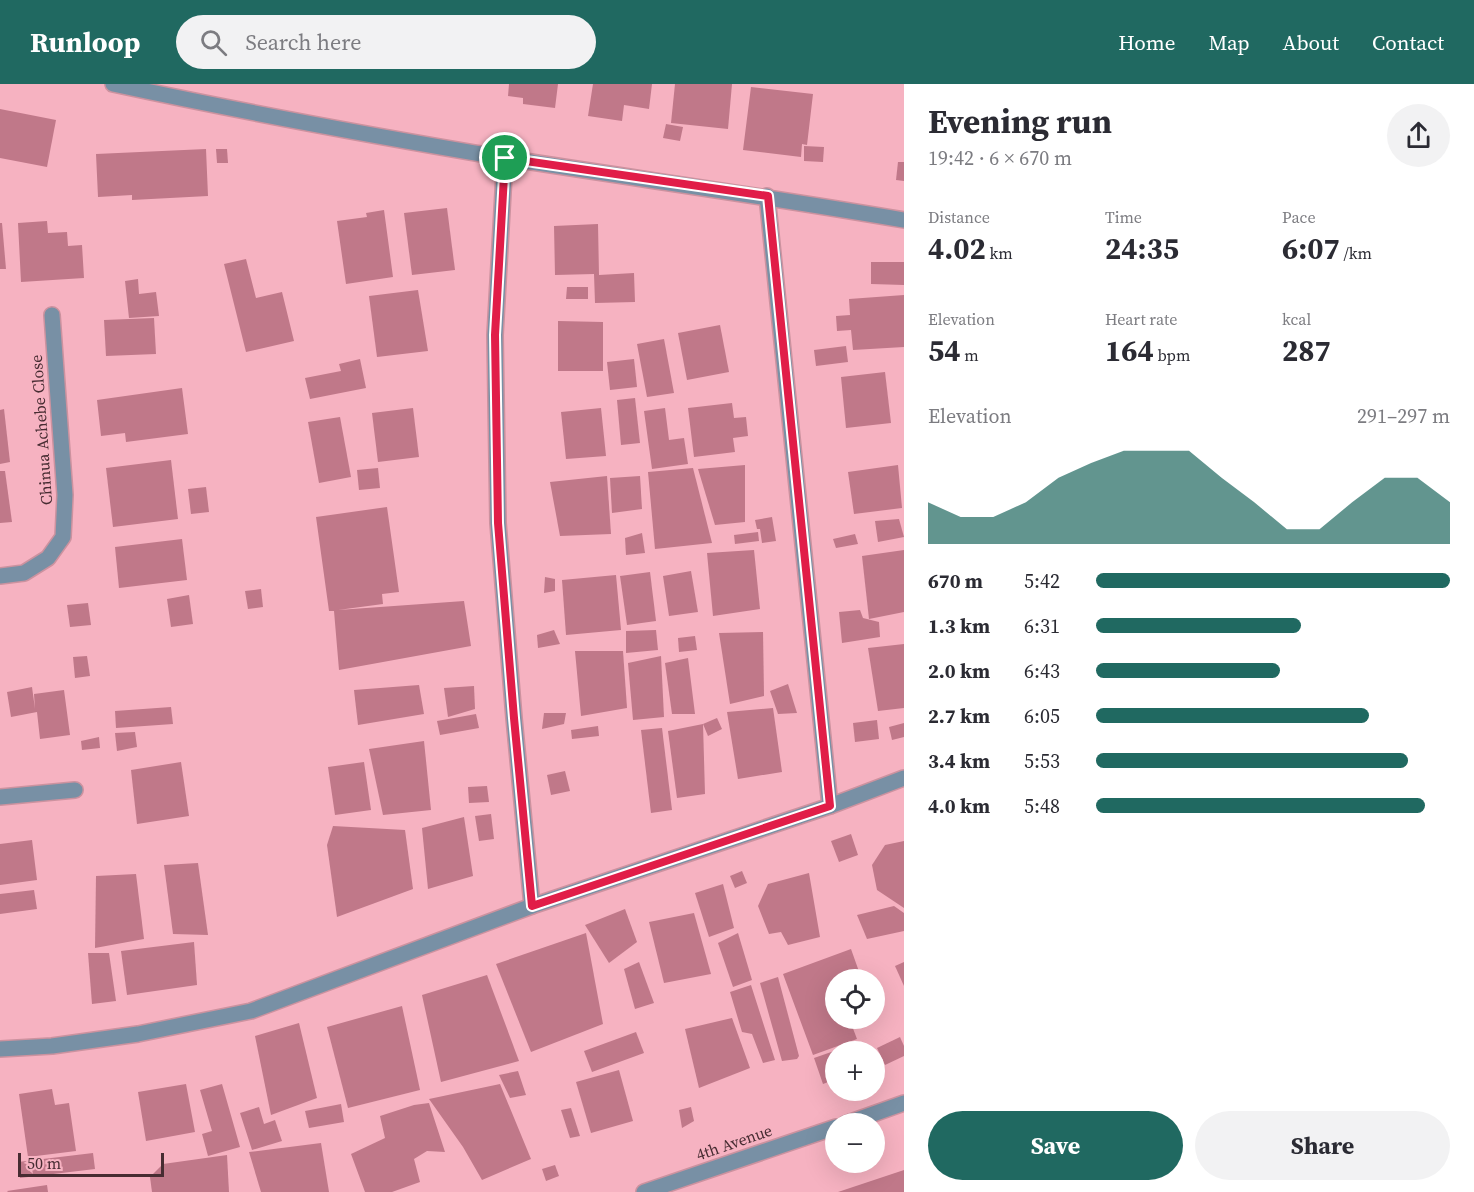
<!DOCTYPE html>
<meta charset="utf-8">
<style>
body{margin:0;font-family:"Source Serif 4",serif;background:#f2f2f3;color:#2b2b33;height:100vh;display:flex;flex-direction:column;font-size:22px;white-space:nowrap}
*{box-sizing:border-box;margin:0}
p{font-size:20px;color:#7c7c81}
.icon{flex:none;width:33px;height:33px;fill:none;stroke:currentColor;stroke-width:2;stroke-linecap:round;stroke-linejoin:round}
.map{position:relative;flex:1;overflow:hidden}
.side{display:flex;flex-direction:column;background:#fff;width:570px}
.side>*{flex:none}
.controls{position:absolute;left:825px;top:885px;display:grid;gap:12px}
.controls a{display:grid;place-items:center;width:60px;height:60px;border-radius:50%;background:#fff;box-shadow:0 6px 24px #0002;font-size:30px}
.scale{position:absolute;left:18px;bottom:15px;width:146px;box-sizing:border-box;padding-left:6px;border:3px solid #472c32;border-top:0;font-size:16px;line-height:21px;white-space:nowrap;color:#472c32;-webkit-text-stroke:4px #f6b2c1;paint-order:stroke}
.pin{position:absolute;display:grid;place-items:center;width:51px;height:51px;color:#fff;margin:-26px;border:3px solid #fff;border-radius:50%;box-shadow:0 2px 6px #0007}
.round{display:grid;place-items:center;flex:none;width:63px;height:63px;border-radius:32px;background:#f2f2f3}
.summary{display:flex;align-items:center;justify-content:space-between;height:102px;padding:0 24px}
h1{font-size:33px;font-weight:700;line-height:45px}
.stats{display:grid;grid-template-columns:repeat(3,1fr);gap:9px;height:102px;padding:6px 24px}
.stats div{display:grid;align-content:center}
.stats b{font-size:30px;font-weight:700}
.stats small{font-size:16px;font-weight:400}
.stats p{font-size:16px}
.chart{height:168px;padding:12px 24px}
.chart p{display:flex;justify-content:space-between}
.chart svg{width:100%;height:108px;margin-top:6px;fill:#206961;opacity:.7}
.primary-button{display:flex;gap:12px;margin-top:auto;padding:12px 24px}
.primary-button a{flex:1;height:69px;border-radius:36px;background:#206961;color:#fff;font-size:24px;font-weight:700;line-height:69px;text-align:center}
.primary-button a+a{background:#f2f2f3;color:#2b2b33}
ul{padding:0 24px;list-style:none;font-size:20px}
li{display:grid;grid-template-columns:96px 72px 1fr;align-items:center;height:45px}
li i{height:15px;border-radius:8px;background:#206961}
header{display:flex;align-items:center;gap:36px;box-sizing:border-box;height:84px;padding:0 30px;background:#206961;color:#fff}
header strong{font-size:28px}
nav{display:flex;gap:33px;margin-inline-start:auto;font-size:21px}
.search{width:420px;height:54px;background:#f2f2f3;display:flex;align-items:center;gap:15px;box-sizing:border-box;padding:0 21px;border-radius:33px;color:#7c7c81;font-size:22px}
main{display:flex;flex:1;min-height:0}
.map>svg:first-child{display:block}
.building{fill:#c07889}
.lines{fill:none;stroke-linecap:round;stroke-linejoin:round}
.minor-casing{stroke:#cc929f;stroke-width:18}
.minor{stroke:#7890a5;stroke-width:15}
.route-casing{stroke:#fff;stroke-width:12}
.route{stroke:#e11d48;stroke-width:8}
.labels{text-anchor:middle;stroke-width:4.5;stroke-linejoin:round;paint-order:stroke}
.street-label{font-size:16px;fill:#472c32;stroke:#f6b2c1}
</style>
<header>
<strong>Runloop</strong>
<div class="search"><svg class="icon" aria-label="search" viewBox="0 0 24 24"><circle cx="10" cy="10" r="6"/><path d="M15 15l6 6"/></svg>Search here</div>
<nav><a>Home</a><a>Map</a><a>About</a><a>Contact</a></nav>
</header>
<main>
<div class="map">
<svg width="904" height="1108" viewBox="0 0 904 1108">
<rect width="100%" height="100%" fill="#f6b2c1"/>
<g class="building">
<path d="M 509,0 L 558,0 L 555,24 L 523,20 L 523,14 L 508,12 Z"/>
<path d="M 593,0 L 652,0 L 649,25 L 624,21 L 622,37 L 588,32 Z"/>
<path d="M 675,0 L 732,0 L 728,45 L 671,39 Z"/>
<path d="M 751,3 L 813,10 L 807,61 L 802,60 L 801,73 L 743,66 Z"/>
<path d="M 0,25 L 56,36 L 47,83 L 0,74 Z"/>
<path d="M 666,40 L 683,43 L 680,57 L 663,54 Z"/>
<path d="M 804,62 L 824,63 L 823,78 L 804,77 Z"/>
<path d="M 206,65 L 208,112 L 132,116 L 132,111 L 98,113 L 96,70 Z"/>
<path d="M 216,65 L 227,65 L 228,79 L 217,79 Z"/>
<path d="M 898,78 L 904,78 L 904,97 L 896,96 Z"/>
<path d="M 447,124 L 455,186 L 412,191 L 404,129 Z"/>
<path d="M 384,126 L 393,193 L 346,200 L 337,137 L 367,133 L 366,129 Z"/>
<path d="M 47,137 L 48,149 L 67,148 L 68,162 L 82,161 L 84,194 L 21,198 L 18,139 Z"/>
<path d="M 0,139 L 2,139 L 6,185 L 0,185 Z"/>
<path d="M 598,140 L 599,191 L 634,189 L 635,218 L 595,219 L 594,190 L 555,191 L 554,142 Z"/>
<path d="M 246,175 L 256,214 L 282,208 L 294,257 L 246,268 L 224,180 Z"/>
<path d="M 871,178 L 904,178 L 904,201 L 871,200 Z"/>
<path d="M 138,195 L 139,210 L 156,208 L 159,232 L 129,234 L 125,197 Z"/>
<path d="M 567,203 L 588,203 L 588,215 L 566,215 Z"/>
<path d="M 418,206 L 428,267 L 377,273 L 369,212 Z"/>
<path d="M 904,211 L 904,263 L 853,266 L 851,246 L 837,247 L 836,232 L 850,231 L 849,215 Z"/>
<path d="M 154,234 L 156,270 L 106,272 L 104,236 Z"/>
<path d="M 558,237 L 603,238 L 603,287 L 558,287 Z"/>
<path d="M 720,241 L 729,288 L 687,296 L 678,249 Z"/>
<path d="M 664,255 L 674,309 L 647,313 L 637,260 Z"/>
<path d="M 846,262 L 848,278 L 816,282 L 814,266 Z"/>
<path d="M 360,275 L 366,304 L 310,315 L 305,294 L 341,287 L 339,280 Z"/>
<path d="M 634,275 L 637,303 L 610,306 L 607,278 Z"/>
<path d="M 885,288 L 891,339 L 846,344 L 841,293 Z"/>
<path d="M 182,304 L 188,350 L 126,358 L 125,349 L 101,352 L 97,316 Z"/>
<path d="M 635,314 L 640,359 L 621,361 L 617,316 Z"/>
<path d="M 732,319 L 734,334 L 746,333 L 748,352 L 733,354 L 735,368 L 694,373 L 688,324 Z"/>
<path d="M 413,324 L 419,373 L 378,378 L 372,329 Z"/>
<path d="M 601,324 L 606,372 L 566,375 L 561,328 Z"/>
<path d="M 665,324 L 669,356 L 684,354 L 688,380 L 652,385 L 644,327 Z"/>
<path d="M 4,325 L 10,378 L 0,380 L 0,326 Z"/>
<path d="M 340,333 L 351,393 L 319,399 L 308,338 Z"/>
<path d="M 171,376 L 178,435 L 113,443 L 106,384 Z"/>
<path d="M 745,381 L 745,438 L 715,441 L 698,385 Z"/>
<path d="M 898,381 L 902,424 L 854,430 L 848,388 Z"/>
<path d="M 378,384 L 380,404 L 359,406 L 357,386 Z"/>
<path d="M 693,384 L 712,459 L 655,465 L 648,388 Z"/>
<path d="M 0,387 L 5,387 L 12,438 L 0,439 Z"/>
<path d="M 607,392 L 611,450 L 560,452 L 550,398 Z"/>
<path d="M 640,392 L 642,425 L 612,429 L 610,394 Z"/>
<path d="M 206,403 L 209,428 L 191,430 L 188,405 Z"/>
<path d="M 387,423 L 399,508 L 382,510 L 383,520 L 338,526 L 464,517 L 471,562 L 339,586 L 334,527 L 329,527 L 316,433 Z"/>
<path d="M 772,433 L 776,457 L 762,459 L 760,445 L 757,445 L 755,436 Z"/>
<path d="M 899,435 L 904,453 L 878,458 L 875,437 Z"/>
<path d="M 758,448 L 759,457 L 735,460 L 734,451 Z"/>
<path d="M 642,449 L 645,469 L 626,471 L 625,454 Z"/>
<path d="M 855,450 L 858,460 L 836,464 L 833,455 Z"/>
<path d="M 182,455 L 187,496 L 119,504 L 115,463 Z"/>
<path d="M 754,466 L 760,525 L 713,532 L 707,469 Z"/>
<path d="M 904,466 L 904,528 L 869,535 L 862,472 Z"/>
<path d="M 691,487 L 698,528 L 669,532 L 663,492 Z"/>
<path d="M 650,488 L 656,537 L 627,541 L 620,492 Z"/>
<path d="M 616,491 L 621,546 L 566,551 L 562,496 Z"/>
<path d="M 545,493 L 555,495 L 555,507 L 544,509 Z"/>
<path d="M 261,505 L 263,523 L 248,525 L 245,507 Z"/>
<path d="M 189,511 L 193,540 L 171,543 L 167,515 Z"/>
<path d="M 88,519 L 91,541 L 70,543 L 67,521 Z"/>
<path d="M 860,526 L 863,534 L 879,538 L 880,553 L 842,559 L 839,528 Z"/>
<path d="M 554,546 L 560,560 L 538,564 L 537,551 Z"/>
<path d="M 656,546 L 658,566 L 626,569 L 626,547 Z"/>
<path d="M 763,548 L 764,612 L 730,620 L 719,549 Z"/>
<path d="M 695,552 L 697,566 L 679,568 L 678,554 Z"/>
<path d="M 904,560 L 904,624 L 878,627 L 868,564 Z"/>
<path d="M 575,567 L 623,567 L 627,624 L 581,632 Z"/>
<path d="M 87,572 L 90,592 L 75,594 L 73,573 Z"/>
<path d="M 661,572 L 664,633 L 633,636 L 628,579 Z"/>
<path d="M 688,574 L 695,630 L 672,630 L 665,579 Z"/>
<path d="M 788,600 L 797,629 L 778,630 L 770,607 Z"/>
<path d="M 419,601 L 424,630 L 358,641 L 354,606 Z"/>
<path d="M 474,602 L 475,625 L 448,633 L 444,604 Z"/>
<path d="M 32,603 L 35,625 L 34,610 L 64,606 L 70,651 L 40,655 L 37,628 L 11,633 L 7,608 Z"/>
<path d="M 171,623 L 173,640 L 116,644 L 115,627 Z"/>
<path d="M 773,624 L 782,688 L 738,695 L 727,628 Z"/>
<path d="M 544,629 L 566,629 L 564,640 L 542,645 Z"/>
<path d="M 476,630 L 479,644 L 440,651 L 437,637 Z"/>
<path d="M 717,634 L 722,645 L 708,652 L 703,640 Z"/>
<path d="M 877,636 L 879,655 L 855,658 L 853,639 Z"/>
<path d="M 904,639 L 904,653 L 892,656 L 889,643 Z"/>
<path d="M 703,640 L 705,710 L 677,714 L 668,647 Z"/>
<path d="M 598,642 L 599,652 L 572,655 L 571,646 Z"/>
<path d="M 662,644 L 672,726 L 651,729 L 641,646 Z"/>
<path d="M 135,648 L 137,663 L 117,667 L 115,649 Z"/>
<path d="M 99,653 L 100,664 L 82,666 L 81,657 Z"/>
<path d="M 424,657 L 431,726 L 383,731 L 369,665 Z"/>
<path d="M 181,678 L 189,732 L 137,740 L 131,686 Z"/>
<path d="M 364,678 L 371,726 L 335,731 L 328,683 Z"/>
<path d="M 565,687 L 570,707 L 551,711 L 547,691 Z"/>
<path d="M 487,702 L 489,718 L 469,719 L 468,703 Z"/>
<path d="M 491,730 L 494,755 L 479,757 L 475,732 Z"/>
<path d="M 464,733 L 473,792 L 428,805 L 422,744 Z"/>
<path d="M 333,742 L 405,746 L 413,805 L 337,833 L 327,761 Z"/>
<path d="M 851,750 L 858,771 L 839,778 L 831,757 Z"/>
<path d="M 32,756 L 37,796 L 0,801 L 0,760 Z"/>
<path d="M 904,757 L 904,824 L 877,806 L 872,781 L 885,761 Z"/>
<path d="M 198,779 L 208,851 L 173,850 L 164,781 Z"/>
<path d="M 742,787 L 747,799 L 735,804 L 730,792 Z"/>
<path d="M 809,789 L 820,853 L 788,861 L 781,848 L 769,850 L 758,822 L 768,800 Z"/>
<path d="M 136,790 L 144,855 L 95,864 L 96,792 Z"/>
<path d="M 723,800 L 734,844 L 709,853 L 695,809 Z"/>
<path d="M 34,806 L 37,825 L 0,830 L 0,810 Z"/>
<path d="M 894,822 L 904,829 L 904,847 L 867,855 L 857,831 Z"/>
<path d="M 625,825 L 637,858 L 609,879 L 585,841 Z"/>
<path d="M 694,829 L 711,890 L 664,899 L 649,838 Z"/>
<path d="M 586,849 L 603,940 L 531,968 L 496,880 Z"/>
<path d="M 738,849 L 752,896 L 733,903 L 718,859 Z"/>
<path d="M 194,858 L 197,901 L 127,911 L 121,867 Z"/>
<path d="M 851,865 L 862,896 L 836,896 L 836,934 L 849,934 L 857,955 L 813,971 L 783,890 Z"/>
<path d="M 88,869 L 109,869 L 116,917 L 92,920 Z"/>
<path d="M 639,878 L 654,919 L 635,925 L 624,885 Z"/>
<path d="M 904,878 L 904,902 L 895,882 Z"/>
<path d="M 487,891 L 519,977 L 441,998 L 422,911 Z"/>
<path d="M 778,893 L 799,972 L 797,975 L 782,977 L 760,899 Z"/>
<path d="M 751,901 L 775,976 L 763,979 L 752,950 L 742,948 L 730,908 Z"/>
<path d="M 402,922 L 420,1006 L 348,1024 L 327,943 Z"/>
<path d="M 732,934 L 750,984 L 699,1004 L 685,945 Z"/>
<path d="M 299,939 L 317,1014 L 271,1031 L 255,952 Z"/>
<path d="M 636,948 L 644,969 L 592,988 L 584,967 Z"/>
<path d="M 900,953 L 904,962 L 904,972 L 885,981 L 877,964 Z"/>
<path d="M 860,958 L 863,968 L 836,968 L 836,995 L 823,1000 L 814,974 Z"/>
<path d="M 619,986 L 633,1037 L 591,1049 L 576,998 Z"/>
<path d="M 518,987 L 526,1011 L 510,1014 L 499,991 Z"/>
<path d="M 186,1000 L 195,1048 L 146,1057 L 138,1008 Z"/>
<path d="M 222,1000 L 240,1063 L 208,1072 L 202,1050 L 212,1047 L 200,1006 Z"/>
<path d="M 500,1000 L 531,1075 L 482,1096 L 463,1063 L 429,1015 Z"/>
<path d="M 52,1005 L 55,1021 L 69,1019 L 76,1067 L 28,1073 L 19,1010 Z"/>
<path d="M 429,1019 L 445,1068 L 427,1067 L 414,1075 L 420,1098 L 392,1108 L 365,1108 L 351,1070 L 385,1054 L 380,1032 L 414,1021 Z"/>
<path d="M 341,1020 L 344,1038 L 309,1044 L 305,1027 Z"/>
<path d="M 259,1023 L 264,1040 L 275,1036 L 282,1057 L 252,1066 L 240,1029 Z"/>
<path d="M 691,1023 L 694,1037 L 682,1044 L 679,1026 Z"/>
<path d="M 571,1024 L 580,1052 L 570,1054 L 561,1026 Z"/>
<path d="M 321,1059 L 329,1108 L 261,1108 L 249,1068 Z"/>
<path d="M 93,1069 L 95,1085 L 20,1094 L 18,1078 Z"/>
<path d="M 227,1071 L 229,1108 L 152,1108 L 150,1093 L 163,1080 Z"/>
<path d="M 555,1081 L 559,1092 L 546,1097 L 542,1085 Z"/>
<path d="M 904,1086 L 904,1108 L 838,1108 Z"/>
<path d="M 47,1101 L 48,1108 L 8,1108 L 7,1107 Z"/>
</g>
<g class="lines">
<g class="minor-casing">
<g id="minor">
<path d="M 113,0 C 243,28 374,52 505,74 C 638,95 771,113 904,136"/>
<path d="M 505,73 L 495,251 L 498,439 L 514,634 L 532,822"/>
<path d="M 767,112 L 830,722"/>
<path d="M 0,492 L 24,489 L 48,474 L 63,453 L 65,411 L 52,231"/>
<path d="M 0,713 L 75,706"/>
<path d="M 0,965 L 52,962 L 138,950 L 251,927 L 532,822 L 830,722 L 904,694"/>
<path d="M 845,1040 L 904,1019"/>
<path d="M 644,1108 L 836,1043"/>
</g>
</g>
<use href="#minor" class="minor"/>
</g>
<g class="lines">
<g class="route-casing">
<path id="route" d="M 505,74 L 768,112 L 830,722 L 532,822 L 514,634 L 498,439 L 495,251 Z"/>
</g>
<use href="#route" class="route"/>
</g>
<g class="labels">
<g class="street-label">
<text transform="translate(41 346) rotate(-94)" y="6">Chinua Achebe Close</text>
<text transform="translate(734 1058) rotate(-19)" y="6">4th Avenue</text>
</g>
</g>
</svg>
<div class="controls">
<a><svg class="icon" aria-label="locate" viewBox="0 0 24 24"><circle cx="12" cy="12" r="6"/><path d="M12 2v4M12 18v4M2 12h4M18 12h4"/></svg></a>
<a>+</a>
<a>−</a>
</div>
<div class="scale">50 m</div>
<div class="pin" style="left:505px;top:74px;background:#1e9e55"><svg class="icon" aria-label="arrive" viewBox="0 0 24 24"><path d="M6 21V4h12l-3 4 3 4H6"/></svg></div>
</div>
<section class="side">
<div class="summary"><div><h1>Evening run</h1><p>19:42 · 6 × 670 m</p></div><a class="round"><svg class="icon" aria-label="share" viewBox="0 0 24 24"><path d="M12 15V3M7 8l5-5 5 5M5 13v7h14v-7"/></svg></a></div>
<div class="stats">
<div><p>Distance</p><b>4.02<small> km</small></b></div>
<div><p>Time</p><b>24:35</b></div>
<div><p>Pace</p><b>6:07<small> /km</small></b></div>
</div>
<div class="stats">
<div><p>Elevation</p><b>54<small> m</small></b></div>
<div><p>Heart rate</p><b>164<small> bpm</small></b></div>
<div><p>kcal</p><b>287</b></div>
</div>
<div class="chart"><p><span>Elevation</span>291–297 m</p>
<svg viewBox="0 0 160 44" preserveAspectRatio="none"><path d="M0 44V27L10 33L20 33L30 27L40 17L50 11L60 6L70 6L80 6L90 17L100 27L110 38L120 38L130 27L140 17L150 17L160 27V44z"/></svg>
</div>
<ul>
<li><b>670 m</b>5:42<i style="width:100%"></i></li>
<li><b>1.3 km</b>6:31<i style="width:58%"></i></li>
<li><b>2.0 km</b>6:43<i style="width:52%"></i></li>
<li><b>2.7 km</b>6:05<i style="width:77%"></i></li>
<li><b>3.4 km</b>5:53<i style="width:88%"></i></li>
<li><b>4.0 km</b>5:48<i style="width:93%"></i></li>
</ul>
<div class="primary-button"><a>Save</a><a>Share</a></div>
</section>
</main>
